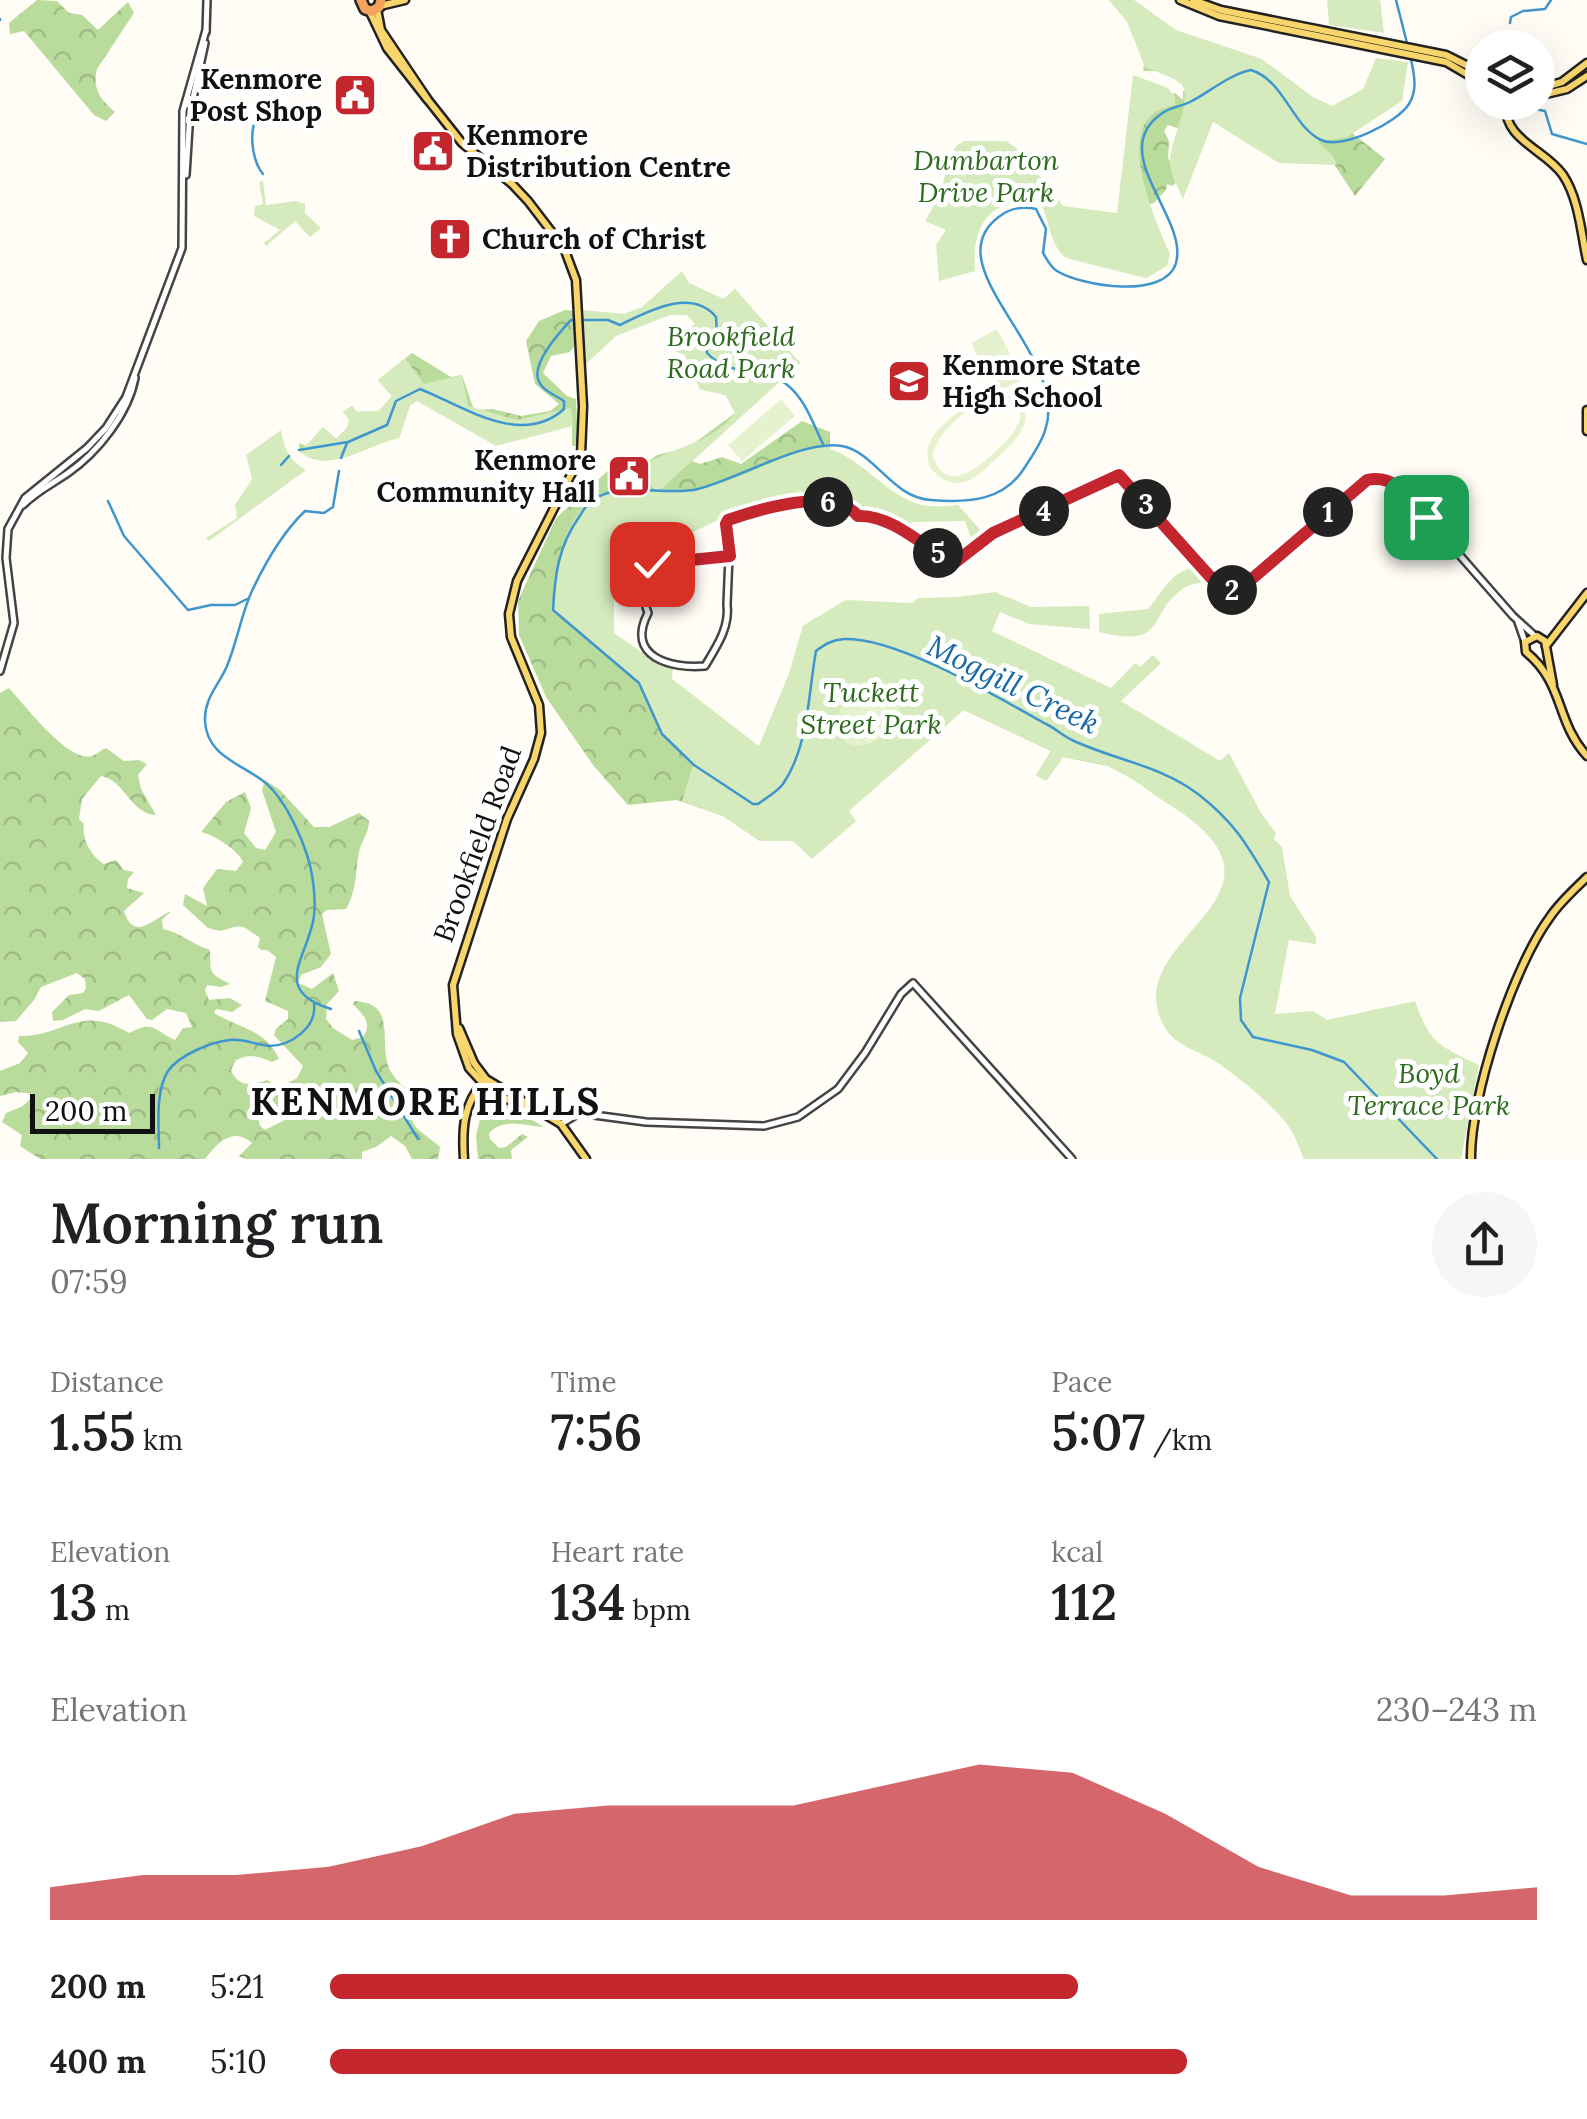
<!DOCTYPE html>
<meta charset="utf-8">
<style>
body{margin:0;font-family:Lora,serif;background:#f6f6f6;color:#202124;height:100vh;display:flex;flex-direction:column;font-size:38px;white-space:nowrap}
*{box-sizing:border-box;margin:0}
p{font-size:32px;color:#757577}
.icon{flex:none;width:55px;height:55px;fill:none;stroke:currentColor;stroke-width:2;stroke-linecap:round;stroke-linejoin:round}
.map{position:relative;height:1159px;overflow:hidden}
.sheet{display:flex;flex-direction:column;background:#fff;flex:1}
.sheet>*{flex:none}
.fabs{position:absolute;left:1465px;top:30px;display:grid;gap:20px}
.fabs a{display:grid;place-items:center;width:90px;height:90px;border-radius:50%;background:#fff;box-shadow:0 10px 40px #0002;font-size:50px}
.scale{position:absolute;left:30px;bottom:25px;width:125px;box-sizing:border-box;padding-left:10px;border:5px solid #111;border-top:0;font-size:28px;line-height:35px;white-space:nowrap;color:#111;-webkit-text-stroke:8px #fff;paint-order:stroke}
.pin{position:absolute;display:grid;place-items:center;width:85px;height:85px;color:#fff;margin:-42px;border-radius:20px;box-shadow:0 5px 15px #0006}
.km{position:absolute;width:50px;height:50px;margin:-25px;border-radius:50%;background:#222;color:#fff;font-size:28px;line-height:50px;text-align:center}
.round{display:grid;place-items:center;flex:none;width:105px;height:105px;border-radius:52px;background:#f6f6f6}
.head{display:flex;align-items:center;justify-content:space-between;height:170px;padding:0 50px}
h1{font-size:55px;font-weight:600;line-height:75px}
.metrics{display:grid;grid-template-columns:repeat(3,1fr);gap:15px;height:170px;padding:10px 50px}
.metrics div{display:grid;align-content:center}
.metrics b{font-size:50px;font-weight:600}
.metrics small{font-size:28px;font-weight:400}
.metrics p{font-size:28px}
.chart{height:280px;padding:20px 50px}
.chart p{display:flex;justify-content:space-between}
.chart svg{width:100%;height:180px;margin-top:10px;fill:#c4262e;opacity:.7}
ul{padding:0 50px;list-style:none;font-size:32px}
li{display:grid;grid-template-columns:160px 120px 1fr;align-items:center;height:75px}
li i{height:25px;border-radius:12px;background:#c4262e}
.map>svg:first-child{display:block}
.forest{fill:url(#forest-crowns)}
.park{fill:#d5ebbd}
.pitch{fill:#e6f2cf;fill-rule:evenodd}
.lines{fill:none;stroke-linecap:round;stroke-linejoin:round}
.stream{stroke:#3f96cf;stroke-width:2.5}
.minor-casing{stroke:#444;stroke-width:10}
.major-casing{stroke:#222;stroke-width:11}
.highway-casing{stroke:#222;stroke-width:14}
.minor{stroke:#fff;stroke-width:5}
.major{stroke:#f9d66b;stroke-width:6}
.highway{stroke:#f5a25d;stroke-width:9}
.route-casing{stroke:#fff;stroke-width:20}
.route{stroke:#c4262e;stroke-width:12}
.labels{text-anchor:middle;stroke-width:10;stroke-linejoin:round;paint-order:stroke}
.poi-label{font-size:28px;font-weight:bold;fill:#111;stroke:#fff;text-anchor:start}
.park-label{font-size:28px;font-style:italic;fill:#2f6b1f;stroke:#fff}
.street-label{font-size:28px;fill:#111;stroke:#fff}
.water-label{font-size:30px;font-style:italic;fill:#1768a6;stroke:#fff}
.district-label{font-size:38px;font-weight:bold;letter-spacing:2.5px;fill:#111;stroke:#fff}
</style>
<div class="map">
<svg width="1587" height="1159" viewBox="0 0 1587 1159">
<defs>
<pattern id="forest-crowns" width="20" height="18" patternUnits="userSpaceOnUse" patternTransform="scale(2.5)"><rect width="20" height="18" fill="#b9dc9c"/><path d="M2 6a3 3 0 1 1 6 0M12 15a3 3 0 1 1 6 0" fill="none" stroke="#9ebc85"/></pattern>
</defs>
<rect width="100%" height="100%" fill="#fffdf5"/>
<g class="forest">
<path d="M 37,0 L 57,1 L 69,13 L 82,15 L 98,30 L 128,2 L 134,13 L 97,69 C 92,89 101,100 115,112 L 106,121 L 94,115 L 24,31 L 10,34 L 9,23 Z"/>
<path d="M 1150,17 L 1347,129 L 1385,159 L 1355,196 L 1328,155 L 1279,106 L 1181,129 L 1168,125 L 1164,131 L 1169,141 L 1168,158 L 1180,179 L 1172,186 L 1167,184 L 1166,190 L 1154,203 L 1137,209 L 1132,109 L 1175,93 L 1183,100 L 1183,91 L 1193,89 L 1161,71 L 1143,71 Z"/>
<path d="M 735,289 L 800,363 L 692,461 L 700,464 L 722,457 L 741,464 L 802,421 L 830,432 L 830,449 L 565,596 L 757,787 L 803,626 L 846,600 L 842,620 L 1213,781 L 1258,1003 L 1461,1159 L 1250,1047 L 1237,907 L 1213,820 L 1108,766 L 1063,757 L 1046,781 L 1036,775 L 1051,751 L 964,710 L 760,841 L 723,816 L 677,800 L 628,805 L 593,765 L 546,697 L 519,635 L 518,601 L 556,518 L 624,456 L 637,470 L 657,455 L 689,447 L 735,413 L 726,395 L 700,389 L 685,355 L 669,348 Z"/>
<path d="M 565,310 L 576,311 L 576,344 L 570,352 L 551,356 L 543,373 L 567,396 L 576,399 L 578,446 L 572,446 L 572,426 L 568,422 L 525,433 L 425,396 L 410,405 L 399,438 C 367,444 331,475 300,452 L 299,443 L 306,446 L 323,427 L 336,439 L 348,427 L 349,419 L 343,412 L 352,406 L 357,412 L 379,411 L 392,396 L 378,380 L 412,353 L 451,377 L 462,375 L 474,410 L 493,409 L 521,416 L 550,411 L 559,404 L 535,384 L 526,341 L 539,321 Z"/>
<path d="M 9,688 C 24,704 68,763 92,756 C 97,754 101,750 106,748 L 124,761 L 139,760 L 147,764 L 138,775 L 141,789 L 156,815 C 130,814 125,780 101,776 L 82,799 L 79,819 L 84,824 C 81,839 92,857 104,864 L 116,860 L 124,870 L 134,872 L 128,879 L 127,888 L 144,893 L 124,911 C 134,943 154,918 171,911 L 162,920 L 163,929 C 184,934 191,944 210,950 C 211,973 207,972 230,984 L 221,987 L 207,985 L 205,990 L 209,1000 L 230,998 L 242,1005 L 232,1012 L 216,1009 L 214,1013 C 241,1029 265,1029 279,1059 L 272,1062 C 257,1056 251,1053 236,1060 L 231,1070 C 238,1087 251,1086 267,1080 L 278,1087 L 278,1108 L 257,1113 L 260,1126 L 265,1130 L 305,1110 L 307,1099 L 288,1083 L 297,1078 L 303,1066 L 274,1035 L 276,1029 L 288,1019 L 288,1011 L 265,1001 L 276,957 L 267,950 L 261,950 L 258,947 L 260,938 C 239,923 243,925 220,931 L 208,928 L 183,905 L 185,894 L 207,906 L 203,888 L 217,869 L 236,871 L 243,862 C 238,850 214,835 201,832 L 226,802 L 245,792 L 251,808 L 244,833 L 256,848 L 265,850 L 276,832 L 262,790 L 265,780 L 280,790 L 314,827 L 329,827 L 359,813 L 369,821 C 369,834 361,841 359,852 C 355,872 357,891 346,909 L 327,910 L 322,914 L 331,954 L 321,967 L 301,975 L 298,983 L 312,989 L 333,973 L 339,991 L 327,1004 L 326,1019 L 333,1028 L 352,1040 L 363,1037 C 373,1023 363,1015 353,1004 L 355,1001 C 400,1004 376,1044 391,1072 C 397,1082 407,1089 415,1096 C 403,1128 421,1129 440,1147 L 438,1159 L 412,1159 L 405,1146 L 391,1136 L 376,1147 L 362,1152 L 362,1159 L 246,1159 L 239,1156 L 252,1143 C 233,1126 217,1143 205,1159 L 40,1159 L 20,1146 L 22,1135 L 2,1122 L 6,1113 L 23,1106 L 35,1094 L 16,1092 L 0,1096 L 0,1071 L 20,1063 L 28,1053 L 18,1042 L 19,1036 C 66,1036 80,1003 129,1033 C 156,1020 152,1030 175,1040 L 183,1028 L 192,1027 L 186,1013 L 167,1009 L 152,1020 L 147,1019 L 129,995 L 99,1011 L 85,1009 L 63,1020 L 53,1021 L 52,1012 L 69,995 L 83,993 L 86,988 L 85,979 L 77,973 L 41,987 L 34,1000 L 16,1021 L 0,1022 L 0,693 Z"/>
<path d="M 484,1103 L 504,1104 L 544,1127 C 524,1126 504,1117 489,1133 L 490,1139 L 499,1148 L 506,1147 L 522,1134 L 528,1137 L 511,1150 L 512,1159 L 478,1159 L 476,1136 Z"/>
</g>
<g class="park">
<path d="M 1109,0 L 1134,0 L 1176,30 L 1262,59 L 1313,97 L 1332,106 L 1363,89 L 1376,58 L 1408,62 L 1402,101 L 1347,137 L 1318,142 L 1333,156 L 1337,165 L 1279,163 L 1213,122 L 1183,199 C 1178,187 1170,174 1170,161 C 1170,140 1194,97 1181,84 C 1173,76 1155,72 1145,67 L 1127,22 Z"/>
<path d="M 1327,0 L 1380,0 L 1384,33 L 1329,25 Z"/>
<path d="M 1133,75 L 1168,88 L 1175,97 L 1175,105 C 1107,115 1154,217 1170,254 L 1167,266 L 1146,278 L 1066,258 C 1049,244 1050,221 1040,202 C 990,197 971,225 975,271 L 939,281 L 936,245 L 946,230 L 925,221 L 936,202 L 955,147 L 964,141 L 1006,141 L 1020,151 L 1063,206 L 1117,213 Z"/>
<path d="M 263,181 L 266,205 L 296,201 L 305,204 L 305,213 L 321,228 L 310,237 L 295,221 L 266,246 L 264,243 L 280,230 L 254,216 L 255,206 L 263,204 L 259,182 Z"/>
<path d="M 682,271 L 689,283 L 724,299 L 735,289 L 800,363 L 659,491 C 669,491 681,492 691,490 C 740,484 781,451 830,445 L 830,449 C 864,461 885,493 918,504 C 931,508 946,506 958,505 L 984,534 L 973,543 L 965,521 L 912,522 L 908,529 C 882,519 855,505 827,499 C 774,487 717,521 671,543 L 667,560 L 648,561 L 642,567 L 641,577 L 629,578 L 614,596 L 614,633 L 663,667 L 673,668 L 672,679 L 759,746 L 790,671 L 803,626 L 846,600 L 912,603 L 918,598 L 958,597 L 995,592 L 1031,607 L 1089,606 L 1090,629 L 1029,624 L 1000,612 L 992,631 L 1111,688 L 1135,663 L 1140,667 L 1153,655 L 1161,663 L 1121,701 L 1220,761 L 1229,753 L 1261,813 L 1276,833 L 1274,839 L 1282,847 L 1290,896 L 1316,937 L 1316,944 L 1289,940 L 1275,1014 L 1313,1011 L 1327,1020 L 1415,1001 C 1431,1045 1438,1045 1479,1065 L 1461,1159 L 1304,1159 C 1299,1148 1295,1134 1287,1124 C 1273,1105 1238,1077 1218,1063 C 1200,1051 1173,1046 1163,1024 C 1118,937 1313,897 1173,807 C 1152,794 1130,775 1108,766 C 1094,761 1077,760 1063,757 L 1046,781 L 1036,775 L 1051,751 L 964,710 L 849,811 L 856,821 L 812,859 L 793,841 L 760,841 L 723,816 L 682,801 L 693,765 L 662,734 L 639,683 L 553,610 C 555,573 563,505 607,493 C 622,489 641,492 656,491 L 637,471 C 668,445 708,448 735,413 L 726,395 L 700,389 L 685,355 L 669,348 L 695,324 L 687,315 L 670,315 L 616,336 L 586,364 L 583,310 L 624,314 L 642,307 Z"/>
<path d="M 405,358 L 424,384 L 462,375 L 468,406 L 517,420 L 571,408 L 573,426 L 496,446 L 417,401 L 410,405 L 399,438 C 367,444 331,475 300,452 L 323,427 L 336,439 L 348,428 L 349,419 L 343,412 L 352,406 L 357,412 L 379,411 L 392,396 L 378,380 Z"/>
<path d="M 281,430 C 284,448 289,460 306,470 L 209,541 L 206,538 L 237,518 L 235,505 L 252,479 L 246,455 Z"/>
<path d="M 1195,567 L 1208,581 C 1201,583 1190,584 1184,588 C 1145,614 1170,649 1099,632 L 1099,614 L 1148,609 C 1162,593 1171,571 1195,567 Z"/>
</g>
<g class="pitch">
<path d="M 997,329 L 1023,379 L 1000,391 C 1044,408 1022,437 997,458 C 986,468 973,483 957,483 C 945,483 937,476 930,467 C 927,458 926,451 930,442 C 937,425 978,394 996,391 L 971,343 ZM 995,397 C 1046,405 1007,442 988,458 C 970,474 943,490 933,456 C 935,433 972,402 995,397 Z"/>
<path d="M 781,399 L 795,416 L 742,461 L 728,445 Z"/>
<path d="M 871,683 L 883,685 L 897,696 C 902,710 899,721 888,731 C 840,776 812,705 871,683 Z"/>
</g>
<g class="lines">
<g class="stream">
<path d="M 1396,0 L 1408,47"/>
<path d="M 0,19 L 0,20"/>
<path d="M 1510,23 L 1511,17 L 1523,11 L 1545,9 L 1551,0"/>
<path d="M 1411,59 C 1414,75 1418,89 1409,104 C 1397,123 1342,150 1321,140 C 1292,126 1284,80 1251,70 C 1228,75 1210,92 1190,102 C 1180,107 1170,107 1161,114 C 1106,153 1189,218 1176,263 C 1165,300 1081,286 1057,271 C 1050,267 1047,259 1043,253 L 1046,229 L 1036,209 C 1024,206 1010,208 1000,216 C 931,265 1068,352 1046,427 C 1043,441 1032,456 1025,467 C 1004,501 969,503 931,500 C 892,498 875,452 842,446 C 804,439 738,479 698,489 C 666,497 621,480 593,500 C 587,503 583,511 579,517 C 558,547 555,575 553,610 L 639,683 L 662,734 L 694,765 L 753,804 L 758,804 C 766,798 777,792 783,784 C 809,746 808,694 816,651 C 825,644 832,640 844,639 C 895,636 999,698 1046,724 C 1055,728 1063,736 1072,740 C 1114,760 1160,765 1198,794 C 1234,822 1246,843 1269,882 L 1240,998 L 1241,1020 L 1253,1037 L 1312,1050 L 1344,1062 L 1437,1159"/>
<path d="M 1519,106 L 1545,111 L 1552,134 L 1587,144"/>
<path d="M 254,124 C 250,139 253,162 263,174"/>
<path d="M 299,450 L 348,442 L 387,425 L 396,401 L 420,389 C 463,406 521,448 564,409 L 564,401 C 555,395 541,390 538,379 C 533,361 560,332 571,320 L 608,320 L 620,325 C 647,312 691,287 716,317 L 717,336 L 707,345 L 707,353 C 732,379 760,364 786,384 C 805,398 813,424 823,444"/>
<path d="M 341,458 L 347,443"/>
<path d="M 281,465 L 289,456"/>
<path d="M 108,501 L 124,536 L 188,610 L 211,605 L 235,605 L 247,599"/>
<path d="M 331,1009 C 269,990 309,956 314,916 C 316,898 313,873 307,855 C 301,836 289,810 276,794 C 255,765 207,763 205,721 C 204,698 219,685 227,666 C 237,642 241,616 251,593 C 264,565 283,532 305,511 L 324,513 L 333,507 L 339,471"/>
<path d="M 359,1031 L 376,1071 L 418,1139"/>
<path d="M 159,1148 C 159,1125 155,1092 168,1071 C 179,1055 211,1042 230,1040 C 243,1038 256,1045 269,1046 C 291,1046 317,1027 314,1004"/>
</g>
<g class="minor-casing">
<g id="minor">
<path d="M 206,32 L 207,0"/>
<path d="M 186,175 L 190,112 L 205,43"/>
<path d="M 23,505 C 37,491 52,484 68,473 C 98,452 128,414 135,378"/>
<path d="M 729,556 L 725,524 L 728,520 C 745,514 764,504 783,503 C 788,502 793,505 798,505 C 818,503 842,498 858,516 C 891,514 926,548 953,564 L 993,533 L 1119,475 L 1222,590"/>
<path d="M 729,556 L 727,604 C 730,627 717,646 705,666 C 671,669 625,657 648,613 C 643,601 643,574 652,564 Z"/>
<circle cx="1227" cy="594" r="6"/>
<path d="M 1232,591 L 1247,583 L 1358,486 C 1373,476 1386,477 1400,487 L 1513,616 L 1535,636"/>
<path d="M 1518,622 L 1525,642"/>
<path d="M 0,671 L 14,623 L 6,558 L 8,529 L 25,498 L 87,448 L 106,428 L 126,397 L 182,248 L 183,111 L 206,30"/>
<path d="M 561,1124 L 579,1113 L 646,1122 L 764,1126 L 798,1117 L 838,1089 L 865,1053 L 901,994 L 913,983 L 1072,1159"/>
</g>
</g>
<g class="major-casing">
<g id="major">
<path d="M 1180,0 L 1219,16 L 1446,62 L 1482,83"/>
<path d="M 1193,0 L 1221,10 L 1446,55 L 1482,73"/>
<path d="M 380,6 L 405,0"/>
<path d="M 377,9 L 381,30 L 428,100 L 462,143 L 512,184 L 528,201 L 564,248 L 576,280 L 583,406 L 581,455 L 517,581 L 509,614 L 511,637 L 539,705 L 541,733 L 534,759 L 507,819 L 453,985 L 457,1034 L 469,1068 L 493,1094 L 536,1110"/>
<path d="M 369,10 L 387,48 L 427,99"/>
<path d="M 1538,89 L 1562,82 L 1587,63"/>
<path d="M 1538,96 L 1567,89 L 1587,76"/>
<path d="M 1506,102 C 1502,140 1545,149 1563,175 C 1579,199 1581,233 1587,260"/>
<path d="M 1509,116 L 1511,102"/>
<path d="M 1587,410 L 1587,431"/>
<path d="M 1546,646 L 1587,593"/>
<path d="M 1553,685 L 1545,641 L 1537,636 L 1525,642 L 1526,652 C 1565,684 1555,721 1587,756"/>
<path d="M 459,1028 L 474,1063 L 486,1079 L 561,1124 L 586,1159"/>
<path d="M 464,1159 C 462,1129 463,1104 484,1081"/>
<path d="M 1471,1159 C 1470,1097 1513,967 1550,917 C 1560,902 1574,890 1587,877"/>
</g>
</g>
<g class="highway-casing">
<path id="highway" d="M 361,0 L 365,9 L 372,11 L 379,7 L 381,0"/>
</g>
<use href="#minor" class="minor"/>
<use href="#major" class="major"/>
<use href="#highway" class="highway"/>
</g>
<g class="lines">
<g class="route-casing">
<path id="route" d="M 652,564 L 730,556 L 726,524 L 728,520 C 760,509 832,486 858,516 C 891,514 926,548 953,564 L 993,533 L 1119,475 L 1222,590 L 1228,588 L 1232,591 L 1246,584 L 1367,480 C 1395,474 1409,497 1426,517"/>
</g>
<use href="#route" class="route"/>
</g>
<defs>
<g id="civic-square" transform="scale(2.25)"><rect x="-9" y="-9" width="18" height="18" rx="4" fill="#c4262e" stroke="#fff"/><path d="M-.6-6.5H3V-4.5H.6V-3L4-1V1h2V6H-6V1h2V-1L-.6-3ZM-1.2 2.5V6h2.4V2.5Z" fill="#fff"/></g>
<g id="church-square" transform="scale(2.25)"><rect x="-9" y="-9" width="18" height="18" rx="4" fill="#c4262e" stroke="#fff"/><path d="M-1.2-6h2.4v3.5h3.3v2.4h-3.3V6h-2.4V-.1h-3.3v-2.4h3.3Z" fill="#fff"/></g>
<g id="school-square" transform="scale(2.25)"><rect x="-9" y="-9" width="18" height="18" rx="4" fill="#c4262e" stroke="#fff"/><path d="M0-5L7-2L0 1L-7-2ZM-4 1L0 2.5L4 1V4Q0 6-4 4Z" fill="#fff"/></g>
</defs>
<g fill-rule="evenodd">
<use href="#civic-square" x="355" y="95"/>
<use href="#civic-square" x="433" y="151"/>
<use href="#church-square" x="450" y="239"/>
<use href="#school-square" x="909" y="381"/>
<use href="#civic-square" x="629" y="476"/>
</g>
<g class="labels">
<g class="poi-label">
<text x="322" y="89" text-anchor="end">Kenmore<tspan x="322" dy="32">Post Shop</tspan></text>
<text x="466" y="145">Kenmore<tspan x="466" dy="32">Distribution Centre</tspan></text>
<text x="482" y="249">Church of Christ</text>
<text x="942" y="375">Kenmore State<tspan x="942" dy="32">High School</tspan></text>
<text x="596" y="470" text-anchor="end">Kenmore<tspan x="596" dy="32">Community Hall</tspan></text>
</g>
<g class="park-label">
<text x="986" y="170">Dumbarton<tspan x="986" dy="32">Drive Park</tspan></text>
<text x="731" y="346">Brookfield<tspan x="731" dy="32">Road Park</tspan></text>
<text x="871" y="702">Tuckett<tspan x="871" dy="32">Street Park</tspan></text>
<text x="1429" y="1083">Boyd<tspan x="1429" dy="32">Terrace Park</tspan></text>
</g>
<g class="street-label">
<text transform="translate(477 844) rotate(-70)" y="10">Brookfield Road</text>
</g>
<g class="water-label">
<text transform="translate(1013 685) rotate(26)" y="10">Moggill Creek</text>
</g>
<g class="district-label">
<text x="426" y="1115">KENMORE HILLS</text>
</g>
</g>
</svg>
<div class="fabs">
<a><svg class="icon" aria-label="layers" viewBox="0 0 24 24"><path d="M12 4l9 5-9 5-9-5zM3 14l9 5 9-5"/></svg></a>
</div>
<div class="scale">200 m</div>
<div class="pin" style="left:1426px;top:517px;background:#1e9e55"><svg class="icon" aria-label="arrive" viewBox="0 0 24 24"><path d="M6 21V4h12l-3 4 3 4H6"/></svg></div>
<div class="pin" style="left:652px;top:564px;background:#d93025"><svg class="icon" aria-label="check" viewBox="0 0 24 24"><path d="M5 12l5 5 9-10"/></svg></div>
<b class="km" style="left:1328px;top:512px">1</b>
<b class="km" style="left:1232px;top:590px">2</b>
<b class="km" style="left:1146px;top:504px">3</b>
<b class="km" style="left:1044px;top:511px">4</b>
<b class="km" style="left:938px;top:553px">5</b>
<b class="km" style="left:828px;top:502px">6</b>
</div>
<section class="sheet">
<div class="head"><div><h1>Morning run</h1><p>07:59</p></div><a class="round"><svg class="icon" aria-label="share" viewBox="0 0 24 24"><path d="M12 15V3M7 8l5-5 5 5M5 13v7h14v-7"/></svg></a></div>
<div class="metrics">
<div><p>Distance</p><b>1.55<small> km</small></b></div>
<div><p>Time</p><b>7:56</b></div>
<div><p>Pace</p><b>5:07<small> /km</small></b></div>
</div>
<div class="metrics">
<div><p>Elevation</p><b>13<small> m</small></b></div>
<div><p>Heart rate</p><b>134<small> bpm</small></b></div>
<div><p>kcal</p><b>112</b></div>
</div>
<div class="chart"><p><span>Elevation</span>230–243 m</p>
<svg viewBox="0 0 160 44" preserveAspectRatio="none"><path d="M0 44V36L10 33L20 33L30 31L40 26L50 18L60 16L70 16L80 16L90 11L100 6L110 8L120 18L130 31L140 38L150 38L160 36V44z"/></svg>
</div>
<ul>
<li><b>200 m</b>5:21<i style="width:62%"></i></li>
<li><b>400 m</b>5:10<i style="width:71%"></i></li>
</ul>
</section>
